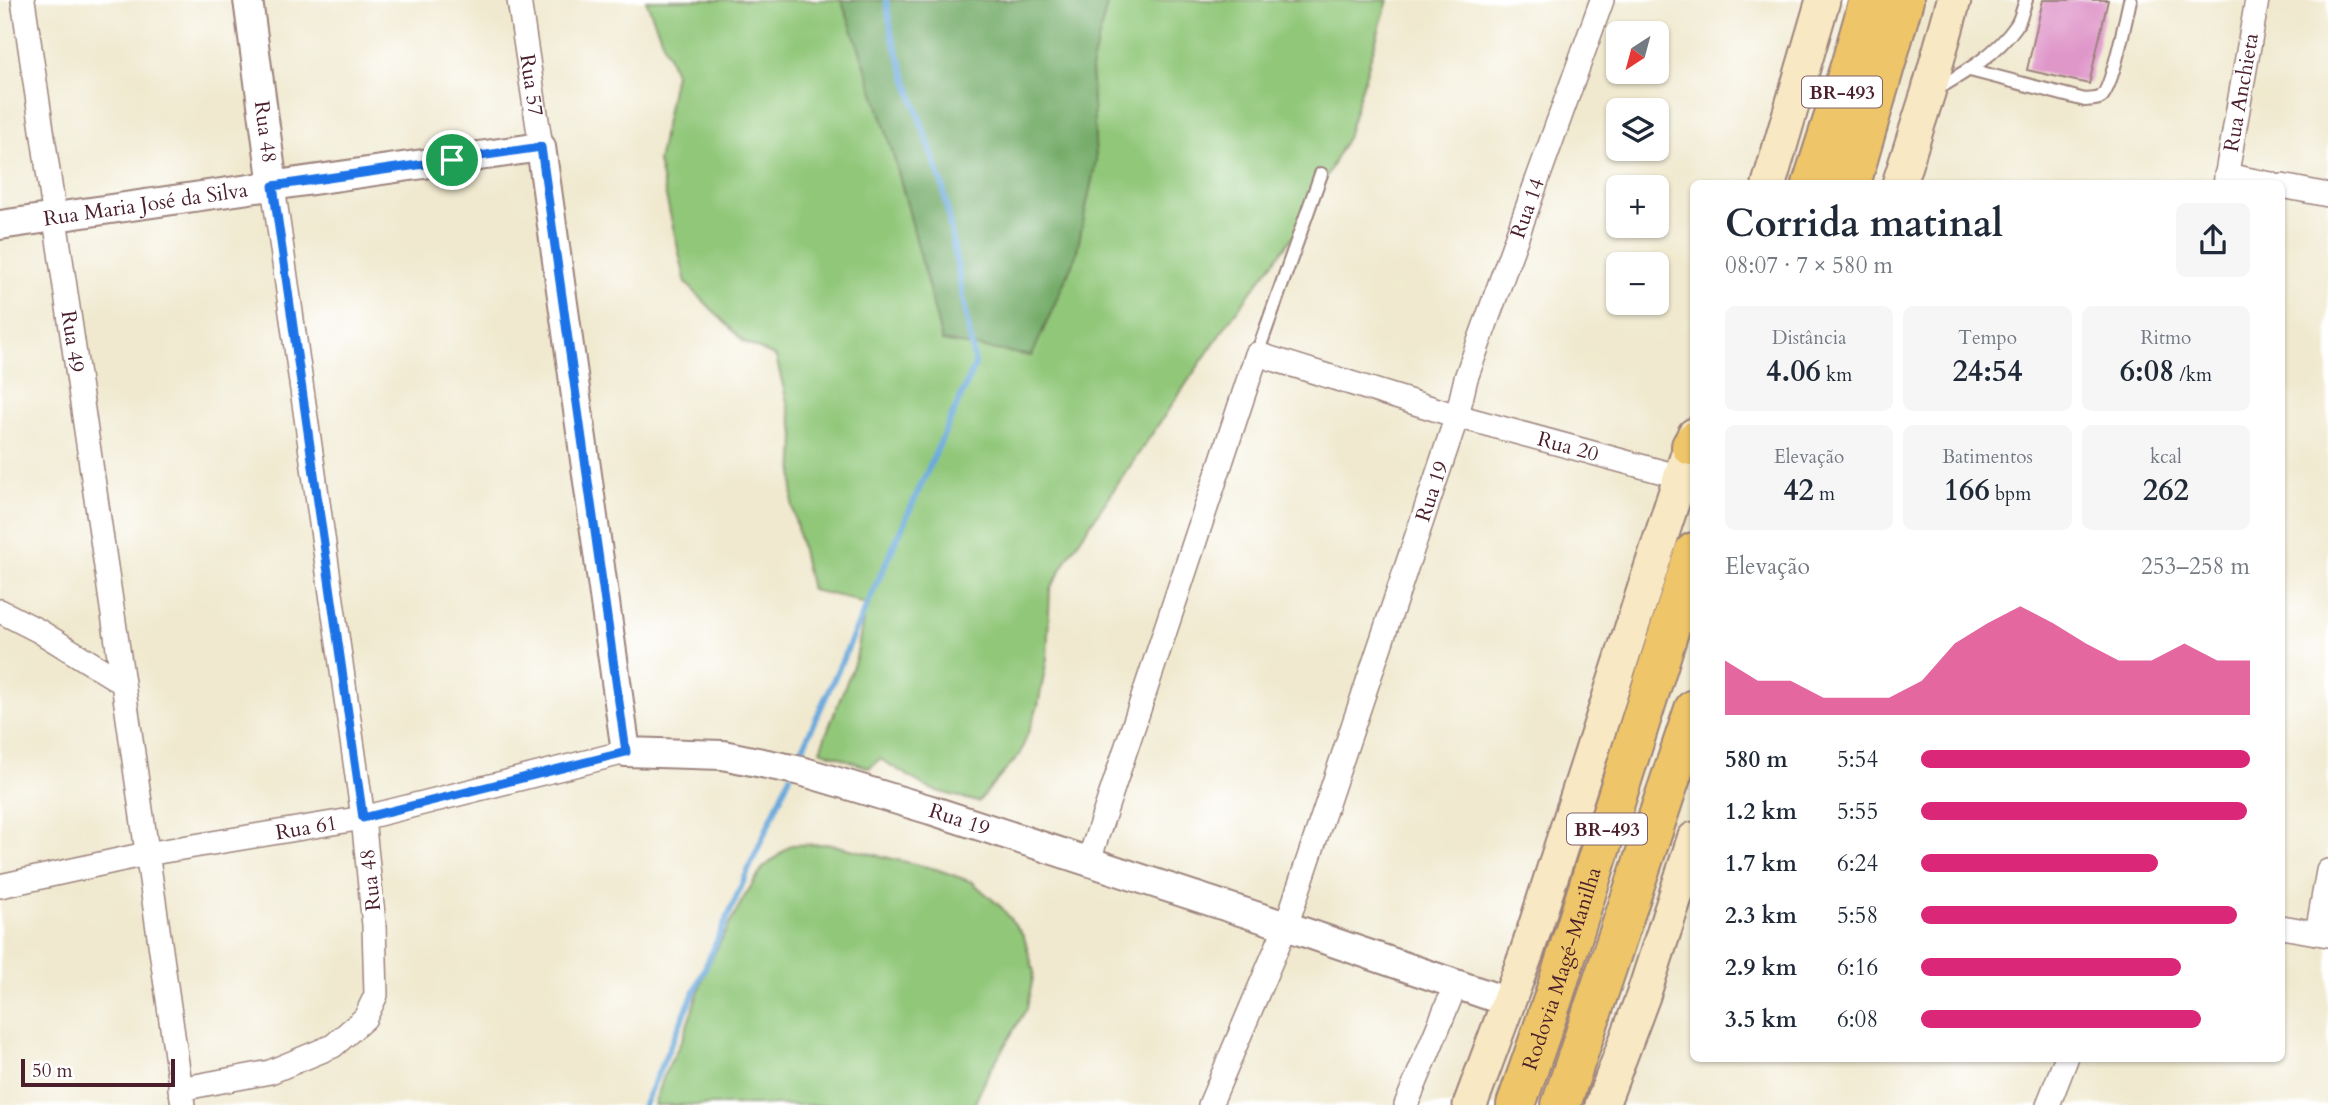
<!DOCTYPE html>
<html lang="pt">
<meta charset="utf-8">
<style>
body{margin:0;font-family:Cardo,serif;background:#f6f6f7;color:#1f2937;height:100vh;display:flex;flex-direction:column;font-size:26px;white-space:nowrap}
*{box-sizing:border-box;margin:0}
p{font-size:23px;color:#747a83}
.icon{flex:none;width:38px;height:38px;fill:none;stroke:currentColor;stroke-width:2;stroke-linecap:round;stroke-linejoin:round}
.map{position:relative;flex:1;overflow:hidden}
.sheet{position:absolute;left:1690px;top:180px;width:595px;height:882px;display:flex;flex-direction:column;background:#fff;border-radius:10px;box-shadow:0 2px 5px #0004}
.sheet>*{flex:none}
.needle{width:46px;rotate:216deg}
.buttons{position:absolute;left:1606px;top:21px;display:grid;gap:14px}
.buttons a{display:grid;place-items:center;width:63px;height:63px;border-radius:10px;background:#fff;box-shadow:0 2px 5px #0004;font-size:35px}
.scale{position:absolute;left:21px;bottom:18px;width:154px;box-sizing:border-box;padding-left:7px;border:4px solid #4a1f2b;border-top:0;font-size:19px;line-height:24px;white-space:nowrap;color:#4a1f2b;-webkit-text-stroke:5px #fff;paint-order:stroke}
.pin{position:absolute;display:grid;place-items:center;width:60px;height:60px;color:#fff;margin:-30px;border:4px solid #fff;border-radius:50%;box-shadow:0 2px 7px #0007}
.round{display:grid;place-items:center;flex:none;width:74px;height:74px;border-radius:10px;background:#f6f6f7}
.headline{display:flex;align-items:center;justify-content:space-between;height:119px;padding:0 35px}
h1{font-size:38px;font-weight:600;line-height:52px}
.figures{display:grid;grid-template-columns:repeat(3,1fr);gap:10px;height:119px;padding:7px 35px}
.figures div{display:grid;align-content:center;border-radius:10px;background:#f6f6f7;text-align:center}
.figures b{font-size:30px;font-weight:600}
.figures small{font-size:19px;font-weight:400}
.figures p{font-size:19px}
.chart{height:196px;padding:14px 35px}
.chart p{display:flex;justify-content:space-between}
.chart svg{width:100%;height:126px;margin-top:7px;fill:#db2777;opacity:.7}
ul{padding:0 35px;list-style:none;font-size:23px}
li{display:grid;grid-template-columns:112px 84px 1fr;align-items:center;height:52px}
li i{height:18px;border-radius:9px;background:#db2777}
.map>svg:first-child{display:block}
.green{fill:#91c779;stroke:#6e7352;stroke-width:2}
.forest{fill:#74ac69;stroke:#5f664a;stroke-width:2}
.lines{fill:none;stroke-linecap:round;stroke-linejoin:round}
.stream{stroke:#69a9dc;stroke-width:6}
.building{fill:#df96c9}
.service-casing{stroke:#9d847d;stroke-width:16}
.minor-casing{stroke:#9d847d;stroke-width:26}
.tertiary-casing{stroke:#9d847d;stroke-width:32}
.secondary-casing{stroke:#9d847d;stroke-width:37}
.trunk-casing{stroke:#9d847d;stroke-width:42}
.service{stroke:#fff;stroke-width:12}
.minor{stroke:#fff;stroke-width:23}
.tertiary{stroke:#fff;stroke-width:28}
.secondary{stroke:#f8e8c3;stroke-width:33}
.trunk{stroke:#eec569;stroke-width:38}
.route-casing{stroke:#fff;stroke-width:14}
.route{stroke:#1a73e8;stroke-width:9}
.labels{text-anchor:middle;stroke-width:7;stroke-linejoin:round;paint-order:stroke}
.shield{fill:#fff;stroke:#80626b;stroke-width:2}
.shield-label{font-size:19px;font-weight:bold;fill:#4a1f2b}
.street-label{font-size:21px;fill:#4a1f2b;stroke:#fff}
</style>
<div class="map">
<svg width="2328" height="1105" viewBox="0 0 2328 1105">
<rect width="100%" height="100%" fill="#fff"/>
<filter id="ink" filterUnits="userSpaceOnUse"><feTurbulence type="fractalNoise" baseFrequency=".0143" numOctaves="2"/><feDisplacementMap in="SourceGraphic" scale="14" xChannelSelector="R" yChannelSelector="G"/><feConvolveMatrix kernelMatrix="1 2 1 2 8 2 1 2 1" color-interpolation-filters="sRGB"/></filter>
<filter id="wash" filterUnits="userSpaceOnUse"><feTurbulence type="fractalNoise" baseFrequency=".00686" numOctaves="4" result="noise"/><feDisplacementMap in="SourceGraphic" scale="28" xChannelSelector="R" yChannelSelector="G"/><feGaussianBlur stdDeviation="1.57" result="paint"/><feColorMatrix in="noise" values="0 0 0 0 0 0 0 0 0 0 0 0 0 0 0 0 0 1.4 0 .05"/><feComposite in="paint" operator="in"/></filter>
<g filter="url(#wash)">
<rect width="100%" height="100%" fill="#f0e9cf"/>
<g class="green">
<path d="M 646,0 L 841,0 C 885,111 913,225 942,340 L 1031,356 L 1076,255 L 1096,161 L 1091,68 L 1108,0 L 1388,0 L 1347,137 L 1300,227 L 1227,324 L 1070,554 L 1050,590 L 1047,659 L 1038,706 L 1020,754 L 978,802 L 930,789 L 880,759 L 869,768 L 820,750 L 856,658 L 866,605 L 848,598 L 811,590 L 792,506 L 795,435 L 776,357 L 744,342 L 686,283 L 658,162 L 675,73 Z"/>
<path d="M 829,844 L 936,869 L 972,882 L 1002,908 L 1024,937 L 1034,972 L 1027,1008 L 989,1072 L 974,1105 L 654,1105 L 665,1073 L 683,1038 L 707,967 L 743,899 L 762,869 L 791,845 Z"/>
</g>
<path class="forest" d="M 841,0 L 1108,0 L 1091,68 L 1096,161 L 1076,255 L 1032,356 L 942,341 C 913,225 885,111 841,0 Z"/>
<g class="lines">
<g class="stream">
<path d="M 796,763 L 975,365 L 943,187 L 892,36 L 886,0"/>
<path d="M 644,1105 L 790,776"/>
</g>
</g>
<g id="blocks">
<path class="building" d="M 2043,0 L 2108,0 L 2089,84 L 2027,70 Z"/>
</g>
</g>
<g filter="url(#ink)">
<use href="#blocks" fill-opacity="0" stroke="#9d847d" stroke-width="2"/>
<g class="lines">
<g class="service-casing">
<g id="service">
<path d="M 1970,70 L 2085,100 C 2090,99 2097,100 2101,97 C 2112,89 2126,17 2130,0"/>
<path d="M 1935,90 C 1964,73 1996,55 2016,26 C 2021,19 2023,8 2026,0"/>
<path d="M 1257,354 L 1321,174"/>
</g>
</g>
<g class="minor-casing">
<g id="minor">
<path id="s1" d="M 23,0 L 123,683"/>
<path id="s2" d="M 519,0 L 541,147"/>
<path d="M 2226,175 L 2271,184"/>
<path id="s3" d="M 2225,184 L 2257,0"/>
<path d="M 2282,186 L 2328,195"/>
<path d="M 0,611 L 39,631 L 123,683 L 183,1105"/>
<path id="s4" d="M 1088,863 L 1257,354 L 1457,416 L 1681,477"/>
<path id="s5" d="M 0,886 L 146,854 L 363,818 L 626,752"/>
<path d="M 2282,927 L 2328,935"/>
<path d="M 2317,933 L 2328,871"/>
<path d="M 180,1089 L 270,1072 L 333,1046 L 365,1018 L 376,995 L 374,925 L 363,818 L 273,186"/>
<path id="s6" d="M 1210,1105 L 1286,926 L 1457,416 L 1466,378 L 1602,0"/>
<path d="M 1406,1105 L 1456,984"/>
<path d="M 2048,1105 L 2066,1059"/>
</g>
</g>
<g class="tertiary-casing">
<g id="tertiary">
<path id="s7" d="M 248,0 L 273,186"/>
<path id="s8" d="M 0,225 L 541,147 L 626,752 L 723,755 L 801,771 L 931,810 L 1286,926 L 1508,1002"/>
</g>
</g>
<g class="secondary-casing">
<g id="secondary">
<path d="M 1769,184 L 1823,0"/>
<path d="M 1899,184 L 1928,93 L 1954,0"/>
<path d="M 1470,1105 L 1527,952 L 1694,435"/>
<path d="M 1602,1105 L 1643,996 L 1694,839"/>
</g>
</g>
<g class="trunk-casing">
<g id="trunk">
<path d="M 1812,184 L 1850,66 L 1869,0"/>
<path d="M 1851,184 L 1904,0"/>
<path d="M 1691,446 L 1694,441"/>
<path id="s9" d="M 1516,1105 L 1553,999 L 1694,552"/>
<path d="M 1561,1105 L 1694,709"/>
</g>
</g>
<use href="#service" class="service"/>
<use href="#minor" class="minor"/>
<use href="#tertiary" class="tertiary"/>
<use href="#secondary" class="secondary"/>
<use href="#trunk" class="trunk"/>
</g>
</g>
<g class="lines" filter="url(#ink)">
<g class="route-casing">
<path id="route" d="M 541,147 L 626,752 L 363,818 L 273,186 Z"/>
</g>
<use href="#route" class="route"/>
</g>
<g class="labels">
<g class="shield">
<rect x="1802" y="76.5" width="80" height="31" rx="5"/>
<rect x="1567" y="813.5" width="80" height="31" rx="5"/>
</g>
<g class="shield-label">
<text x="1842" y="99">BR-493</text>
<text x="1607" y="836">BR-493</text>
</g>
<g class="street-label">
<text dy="7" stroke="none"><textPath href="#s2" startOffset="86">Rua 57</textPath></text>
<text dy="7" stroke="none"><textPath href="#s3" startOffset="93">Rua Anchieta</textPath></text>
<text dy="7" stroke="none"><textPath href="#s7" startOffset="133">Rua 48</textPath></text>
<text dy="7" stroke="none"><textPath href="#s8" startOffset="147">Rua Maria José da Silva</textPath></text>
<text dy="7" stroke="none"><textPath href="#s6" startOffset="952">Rua 14</textPath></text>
<text dy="7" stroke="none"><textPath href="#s1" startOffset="345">Rua 49</textPath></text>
<text dy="7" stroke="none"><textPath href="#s4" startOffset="861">Rua 20</textPath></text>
<text dy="7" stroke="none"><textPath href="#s6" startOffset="653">Rua 19</textPath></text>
<text dy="7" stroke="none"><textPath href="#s8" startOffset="1500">Rua 19</textPath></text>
<text dy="7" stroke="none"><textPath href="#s5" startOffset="312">Rua 61</textPath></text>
<text transform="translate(370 880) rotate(-96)" y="7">Rua 48</text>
<text dy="7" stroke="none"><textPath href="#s9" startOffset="144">Rodovia Magé-Manilha</textPath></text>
</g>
</g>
</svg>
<div class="buttons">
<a><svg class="needle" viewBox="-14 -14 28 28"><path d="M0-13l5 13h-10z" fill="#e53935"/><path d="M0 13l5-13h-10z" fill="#747a83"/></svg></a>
<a><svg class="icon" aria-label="layers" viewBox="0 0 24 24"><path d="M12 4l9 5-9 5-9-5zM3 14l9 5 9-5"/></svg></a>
<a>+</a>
<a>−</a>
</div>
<div class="scale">50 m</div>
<div class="pin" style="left:452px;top:160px;background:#1e9e55"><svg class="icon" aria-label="arrive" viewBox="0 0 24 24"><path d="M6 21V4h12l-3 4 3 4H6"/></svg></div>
<section class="sheet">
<div class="headline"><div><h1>Corrida matinal</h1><p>08:07 · 7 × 580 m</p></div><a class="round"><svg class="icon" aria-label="share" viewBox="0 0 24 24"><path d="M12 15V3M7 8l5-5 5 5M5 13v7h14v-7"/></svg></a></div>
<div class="figures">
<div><p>Distância</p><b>4.06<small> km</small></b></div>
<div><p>Tempo</p><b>24:54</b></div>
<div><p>Ritmo</p><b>6:08<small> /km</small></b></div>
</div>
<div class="figures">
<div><p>Elevação</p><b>42<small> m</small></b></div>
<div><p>Batimentos</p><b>166<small> bpm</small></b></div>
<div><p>kcal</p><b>262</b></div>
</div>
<div class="chart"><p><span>Elevação</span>253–258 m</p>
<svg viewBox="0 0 160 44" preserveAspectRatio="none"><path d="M0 44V25L10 32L20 32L30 38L40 38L50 38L60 32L70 19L80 12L90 6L100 12L110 19L120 25L130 25L140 19L150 25L160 25V44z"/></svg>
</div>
<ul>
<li><b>580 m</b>5:54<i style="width:100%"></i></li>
<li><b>1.2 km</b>5:55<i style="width:99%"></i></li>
<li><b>1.7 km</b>6:24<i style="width:72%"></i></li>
<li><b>2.3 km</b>5:58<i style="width:96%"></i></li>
<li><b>2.9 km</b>6:16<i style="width:79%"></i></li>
<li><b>3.5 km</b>6:08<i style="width:85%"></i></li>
</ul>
</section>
</div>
